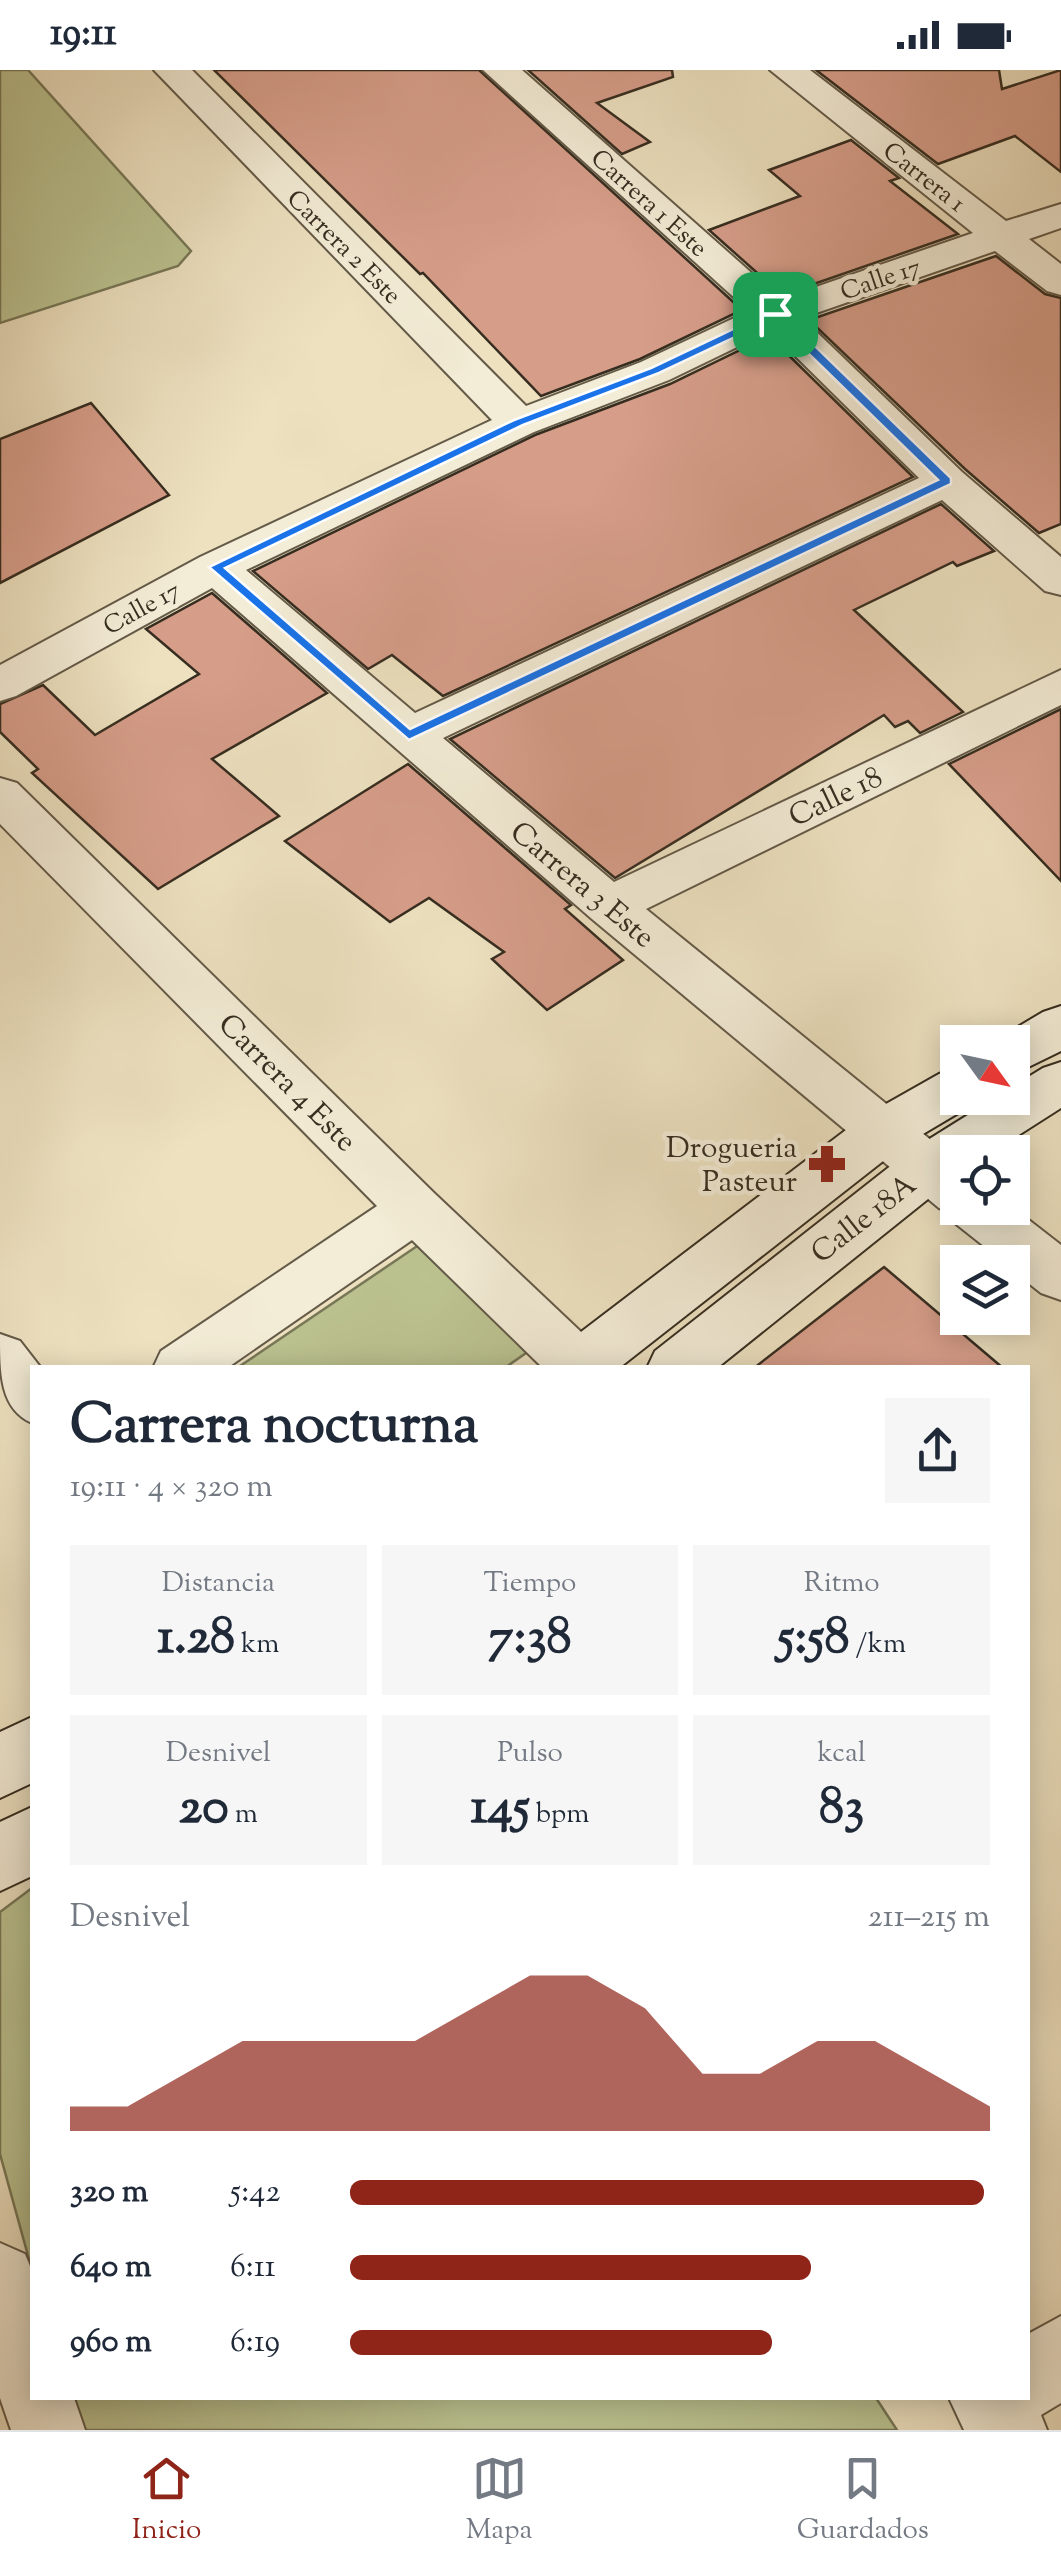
<!DOCTYPE html>
<html lang="es">
<meta charset="utf-8">
<style>
body{margin:0;font-family:"Sorts Mill Goudy",serif;background:#f6f6f7;color:#1f2937;height:100vh;display:flex;flex-direction:column;font-size:38px;white-space:nowrap}
*{box-sizing:border-box;margin:0}
p{font-size:32px;color:#747a83}
.icon{flex:none;width:55px;height:55px;fill:none;stroke:currentColor;stroke-width:2;stroke-linecap:round;stroke-linejoin:round}
.map{position:relative;flex:1;overflow:hidden}
.sheet{position:absolute;left:30px;top:1295px;width:1000px;height:1035px;display:flex;flex-direction:column;background:#fff;border-radius:0px;box-shadow:0 5px 25px #0003}
.sheet>*{flex:none}
.needle{width:65px;rotate:123deg}
.controls{position:absolute;left:940px;top:955px;display:grid;gap:20px}
.controls a{display:grid;place-items:center;width:90px;height:90px;border-radius:0px;background:#fff;box-shadow:0 5px 25px #0003;font-size:50px}
.pin{position:absolute;display:grid;place-items:center;width:85px;height:85px;color:#fff;margin:-42px;border-radius:20px;box-shadow:0 5px 15px #0006}
.round{display:grid;place-items:center;flex:none;width:105px;height:105px;border-radius:0px;background:#f6f6f7}
.headline{display:flex;align-items:center;justify-content:space-between;height:170px;padding:0 40px}
h1{font-size:55px;font-weight:700;line-height:75px}
.stats{display:grid;grid-template-columns:repeat(3,1fr);gap:15px;height:170px;padding:10px 40px}
.stats div{display:grid;align-content:center;border-radius:0px;background:#f6f6f7;text-align:center}
.stats b{font-size:50px;font-weight:700}
.stats small{font-size:28px;font-weight:400}
.stats p{font-size:28px}
.chart{height:280px;padding:20px 40px}
.chart p{display:flex;justify-content:space-between}
.chart svg{width:100%;height:180px;margin-top:10px;fill:#8f2418;opacity:.7}
ul{padding:0 40px;list-style:none;font-size:32px}
li{display:grid;grid-template-columns:160px 120px 1fr;align-items:center;height:75px}
li i{height:25px;border-radius:12px;background:#8f2418}
.status{display:flex;justify-content:space-between;align-items:center;height:70px;padding:0 50px;background:#fff;direction:ltr}
.status svg{height:28px;fill:currentColor}
.dock{display:flex;justify-content:space-around;align-items:center;height:140px;border-top:2px solid #e0e1e3;background:#fff;font-size:28px;color:#747a83}
.dock a{display:grid;justify-items:center;gap:5px}
.dock .active{color:#8f2418}
.map>svg:first-child{display:block}
.green{fill:#bbc290;stroke:#787858;stroke-width:2.5}
.building{fill:#d69d89;stroke:#362d20;stroke-width:2.5}
.lines{fill:none;stroke-linecap:round;stroke-linejoin:round}
.minor-casing{stroke:#645a48;stroke-width:4}
.secondary-casing{stroke:#362d20;stroke-width:4}
.minor{fill:#f3ecd6;fill-rule:evenodd}
.secondary{fill:#f3ecd6;fill-rule:evenodd}
.route{fill:#1a73e8;stroke:#fff;stroke-width:2.5;fill-rule:evenodd}
.labels{text-anchor:middle;stroke-width:9;stroke-linejoin:round;paint-order:stroke}
.far-street-label{font-size:25px;fill:#362d20;stroke:#f3ecd6}
.street-label{font-size:30px;fill:#362d20;stroke:#f3ecd6}
.poi-label{font-size:30px;fill:#362d20;stroke:#f3ecd6;text-anchor:end}
</style>
<div class="status"><b>19:11</b><svg viewBox="0 0 49 12"><path d="M0 12V9h3v3zM5 12V6h3v6zM10 12V3h3v9zM15 12V0h3v12zM26 1h20v11H26zM47 4h2v5h-2z"/></svg></div>
<div class="map">
<svg width="1061" height="2360" viewBox="0 0 1061 2360">
<rect width="100%" height="100%" fill="#ede1c0"/>
<filter id="stains"><feTurbulence type="fractalNoise" baseFrequency=".002" numOctaves="4"/><feColorMatrix values="0 0 0 0 .2 0 0 0 0 .09 0 0 0 0 .02 0 0 0 .5 -.17"/></filter>
<radialGradient id="worn" r=".72"><stop offset=".6" stop-color="#630" stop-opacity="0"/><stop offset="1" stop-color="#630" stop-opacity=".3"/></radialGradient>
<g class="green">
<path d="M 0,0 L 28,0 L 191,181 L 178,196 L 0,253 Z"/>
<path d="M 429,1168 L 536,1276 L 506,1297 L 237,1298 Z"/>
<path d="M 32,1818 L 32,2200 L 0,2084 L 0,1842 Z"/>
<path d="M 70,2328 L 876,2328 L 897,2360 L 79,2360 Z"/>
</g>
<g class="building">
<path d="M 214,0 L 479,0 L 742,240 L 640,289 L 541,326 L 423,203 L 420,204 Z"/>
<path d="M 528,0 L 672,0 L 673,7 L 597,33 L 650,72 L 622,84 Z"/>
<path d="M 816,0 L 999,0 L 1002,19 L 1061,0 L 1061,102 L 1015,66 L 938,94 Z"/>
<path d="M 851,70 L 899,108 L 890,111 L 958,164 L 782,225 L 709,160 L 800,126 L 769,100 Z"/>
<path d="M 996,186 L 1045,224 L 1061,228 L 1061,454 L 1039,463 L 965,399 L 809,250 Z"/>
<path d="M 769,266 L 913,407 L 443,626 L 392,585 L 368,599 L 253,501 L 535,365 L 670,314 Z"/>
<path d="M 91,333 L 169,425 L 0,513 L 0,369 Z"/>
<path d="M 941,434 L 994,481 L 957,496 L 953,492 L 854,540 L 963,642 L 920,663 L 908,651 L 895,657 L 884,645 L 615,808 L 450,669 Z"/>
<path d="M 212,523 L 327,623 L 212,689 L 279,746 L 158,819 L 32,703 L 38,699 L 0,662 L 0,634 L 43,615 L 95,665 L 199,604 L 146,559 Z"/>
<path d="M 1061,639 L 1061,811 L 949,694 Z"/>
<path d="M 408,694 L 571,835 L 565,839 L 623,890 L 547,940 L 492,889 L 504,882 L 429,828 L 390,852 L 285,771 Z"/>
<path d="M 884,1197 L 1003,1298 L 754,1298 Z"/>
</g>
<g class="lines">
<g class="minor-casing">
<g id="minor">
<path d="M 154,0 L 192,0 L 526,336 L 641,292 L 749,241 L 483,0 L 522,0 L 781,229 L 973,163 L 770,0 L 810,0 L 1006,151 L 1061,134 L 1061,158 L 1029,169 L 1061,194 L 1061,225 L 1047,221 L 995,181 L 802,248 L 962,402 L 1061,487 L 1061,525 L 1045,521 L 942,430 L 443,668 L 614,812 L 1061,600 L 1061,635 L 646,839 L 958,1092 L 958,1138 L 1012,1137 L 1061,1175 L 1061,1230 L 1041,1223 L 1012,1200 L 1012,1192 L 1004,1192 L 956,1154 L 950,1142 L 939,1138 L 592,849 L 212,518 L 16,626 L 0,631 L 0,595 L 200,487 L 492,350 ZM 770,261 L 919,408 L 415,643 L 246,500 L 534,362 L 669,310 Z"/>
<path d="M 0,708 L 17,713 L 434,1123 L 598,1278 L 605,1298 L 543,1298 L 412,1170 L 227,1298 L 153,1298 L 161,1281 L 377,1136 L 0,754 Z"/>
<path d="M 0,1264 L 20,1271 L 41,1298 L 32,1298 L 32,1353 C 0,1339 0,1304 0,1264 Z"/>
<path d="M 0,2173 L 25,2184 L 32,2201 L 32,2328 L 74,2328 L 85,2360 L 11,2360 L 0,2328 Z"/>
<path d="M 1061,2246 L 1061,2333 L 1041,2345 L 1047,2360 L 964,2360 L 949,2328 L 1028,2328 L 1028,2264 Z"/>
</g>
</g>
<g class="secondary-casing">
<g id="secondary">
<path d="M 1061,936 L 1061,981 L 1012,1005 L 1012,972 L 994,971 L 1043,942 Z"/>
<path d="M 1061,992 L 1061,1038 L 992,1082 L 958,1082 L 958,1105 L 717,1298 L 647,1298 L 655,1281 L 907,1083 L 995,1028 L 1012,1028 L 1012,1017 L 1043,998 Z"/>
<path d="M 958,998 L 958,1028 L 979,1028 L 977,1032 L 901,1077 L 619,1298 L 548,1298 L 556,1281 L 863,1047 L 939,1004 Z"/>
<path d="M 32,1647 L 32,1713 L 0,1728 L 0,1662 Z"/>
<path d="M 32,1737 L 32,1806 L 0,1821 L 0,1752 Z"/>
</g>
</g>
<use href="#minor" class="minor"/>
<use href="#secondary" class="secondary"/>
</g>
<path class="route" d="M 771,241 L 779,241 L 951,408 L 951,414 L 409,670 L 209,497 L 514,350 L 651,298 ZM 773,249 L 938,410 L 410,659 L 225,498 L 523,355 L 659,303 Z"/>
<defs>
<g id="pharmacy-bare" transform="scale(3)"><path d="M-2-6h4v4h4v4h-4v4h-4v-4h-4v-4h4Z" fill="#8f2418" stroke="#f3ecd6" stroke-width="2.5" paint-order="stroke"/></g>
</defs>
<g fill-rule="evenodd">
<use href="#pharmacy-bare" x="827" y="1094"/>
</g>
<g class="labels">
<g class="far-street-label">
<text transform="translate(925 106) rotate(38)" y="9">Carrera 1</text>
<text transform="translate(650 132) rotate(42)" y="9">Carrera 1 Este</text>
<text transform="translate(345 176) rotate(45)" y="9">Carrera 2 Este</text>
<text transform="translate(880 208) rotate(-19)" y="9">Calle 17</text>
<text transform="translate(141 537) rotate(-29)" y="9">Calle 17</text>
</g>
<g class="street-label">
<text transform="translate(835 726) rotate(-26)" y="10">Calle 18</text>
<text transform="translate(583 814) rotate(40)" y="10">Carrera 3 Este</text>
<text transform="translate(288 1012) rotate(45)" y="10">Carrera 4 Este</text>
<text transform="translate(863 1148) rotate(-38)" y="10">Calle 18A</text>
</g>
<g class="poi-label">
<text x="797" y="1087">Drogueria<tspan x="797" dy="34">Pasteur</tspan></text>
</g>
</g>
<rect width="100%" height="100%" filter="url(#stains)"/>
<rect width="100%" height="100%" fill="url(#worn)"/>
</svg>
<div class="controls">
<a><svg class="needle" viewBox="-14 -14 28 28"><path d="M0-13l5 13h-10z" fill="#e53935"/><path d="M0 13l5-13h-10z" fill="#747a83"/></svg></a>
<a><svg class="icon" aria-label="locate" viewBox="0 0 24 24"><circle cx="12" cy="12" r="6"/><path d="M12 2v4M12 18v4M2 12h4M18 12h4"/></svg></a>
<a><svg class="icon" aria-label="layers" viewBox="0 0 24 24"><path d="M12 4l9 5-9 5-9-5zM3 14l9 5 9-5"/></svg></a>
</div>
<div class="pin" style="left:775px;top:244px;background:#1e9e55"><svg class="icon" aria-label="arrive" viewBox="0 0 24 24"><path d="M6 21V4h12l-3 4 3 4H6"/></svg></div>
<section class="sheet">
<div class="headline"><div><h1>Carrera nocturna</h1><p>19:11 · 4 × 320 m</p></div><a class="round"><svg class="icon" aria-label="share" viewBox="0 0 24 24"><path d="M12 15V3M7 8l5-5 5 5M5 13v7h14v-7"/></svg></a></div>
<div class="stats">
<div><p>Distancia</p><b>1.28<small> km</small></b></div>
<div><p>Tiempo</p><b>7:38</b></div>
<div><p>Ritmo</p><b>5:58<small> /km</small></b></div>
</div>
<div class="stats">
<div><p>Desnivel</p><b>20<small> m</small></b></div>
<div><p>Pulso</p><b>145<small> bpm</small></b></div>
<div><p>kcal</p><b>83</b></div>
</div>
<div class="chart"><p><span>Desnivel</span>211–215 m</p>
<svg viewBox="0 0 160 44" preserveAspectRatio="none"><path d="M0 44V38L10 38L20 30L30 22L40 22L50 22L60 22L70 14L80 6L90 6L100 14L110 30L120 30L130 22L140 22L150 30L160 38V44z"/></svg>
</div>
<ul>
<li><b>320 m</b>5:42<i style="width:99%"></i></li>
<li><b>640 m</b>6:11<i style="width:72%"></i></li>
<li><b>960 m</b>6:19<i style="width:66%"></i></li>
</ul>
</section>
</div>
<nav class="dock">
<a class="active"><svg class="icon" aria-label="home" viewBox="0 0 24 24"><path d="M3 11l9-7 9 7M6 9v11h12V9"/></svg>Inicio</a>
<a><svg class="icon" aria-label="map" viewBox="0 0 24 24"><path d="M3 6l6-2 6 2 6-2v14l-6 2-6-2-6 2zM9 4v14M15 6v14"/></svg>Mapa</a>
<a><svg class="icon" aria-label="saved" viewBox="0 0 24 24"><path d="M7 4h10v16l-5-4-5 4z"/></svg>Guardados</a>
</nav>
